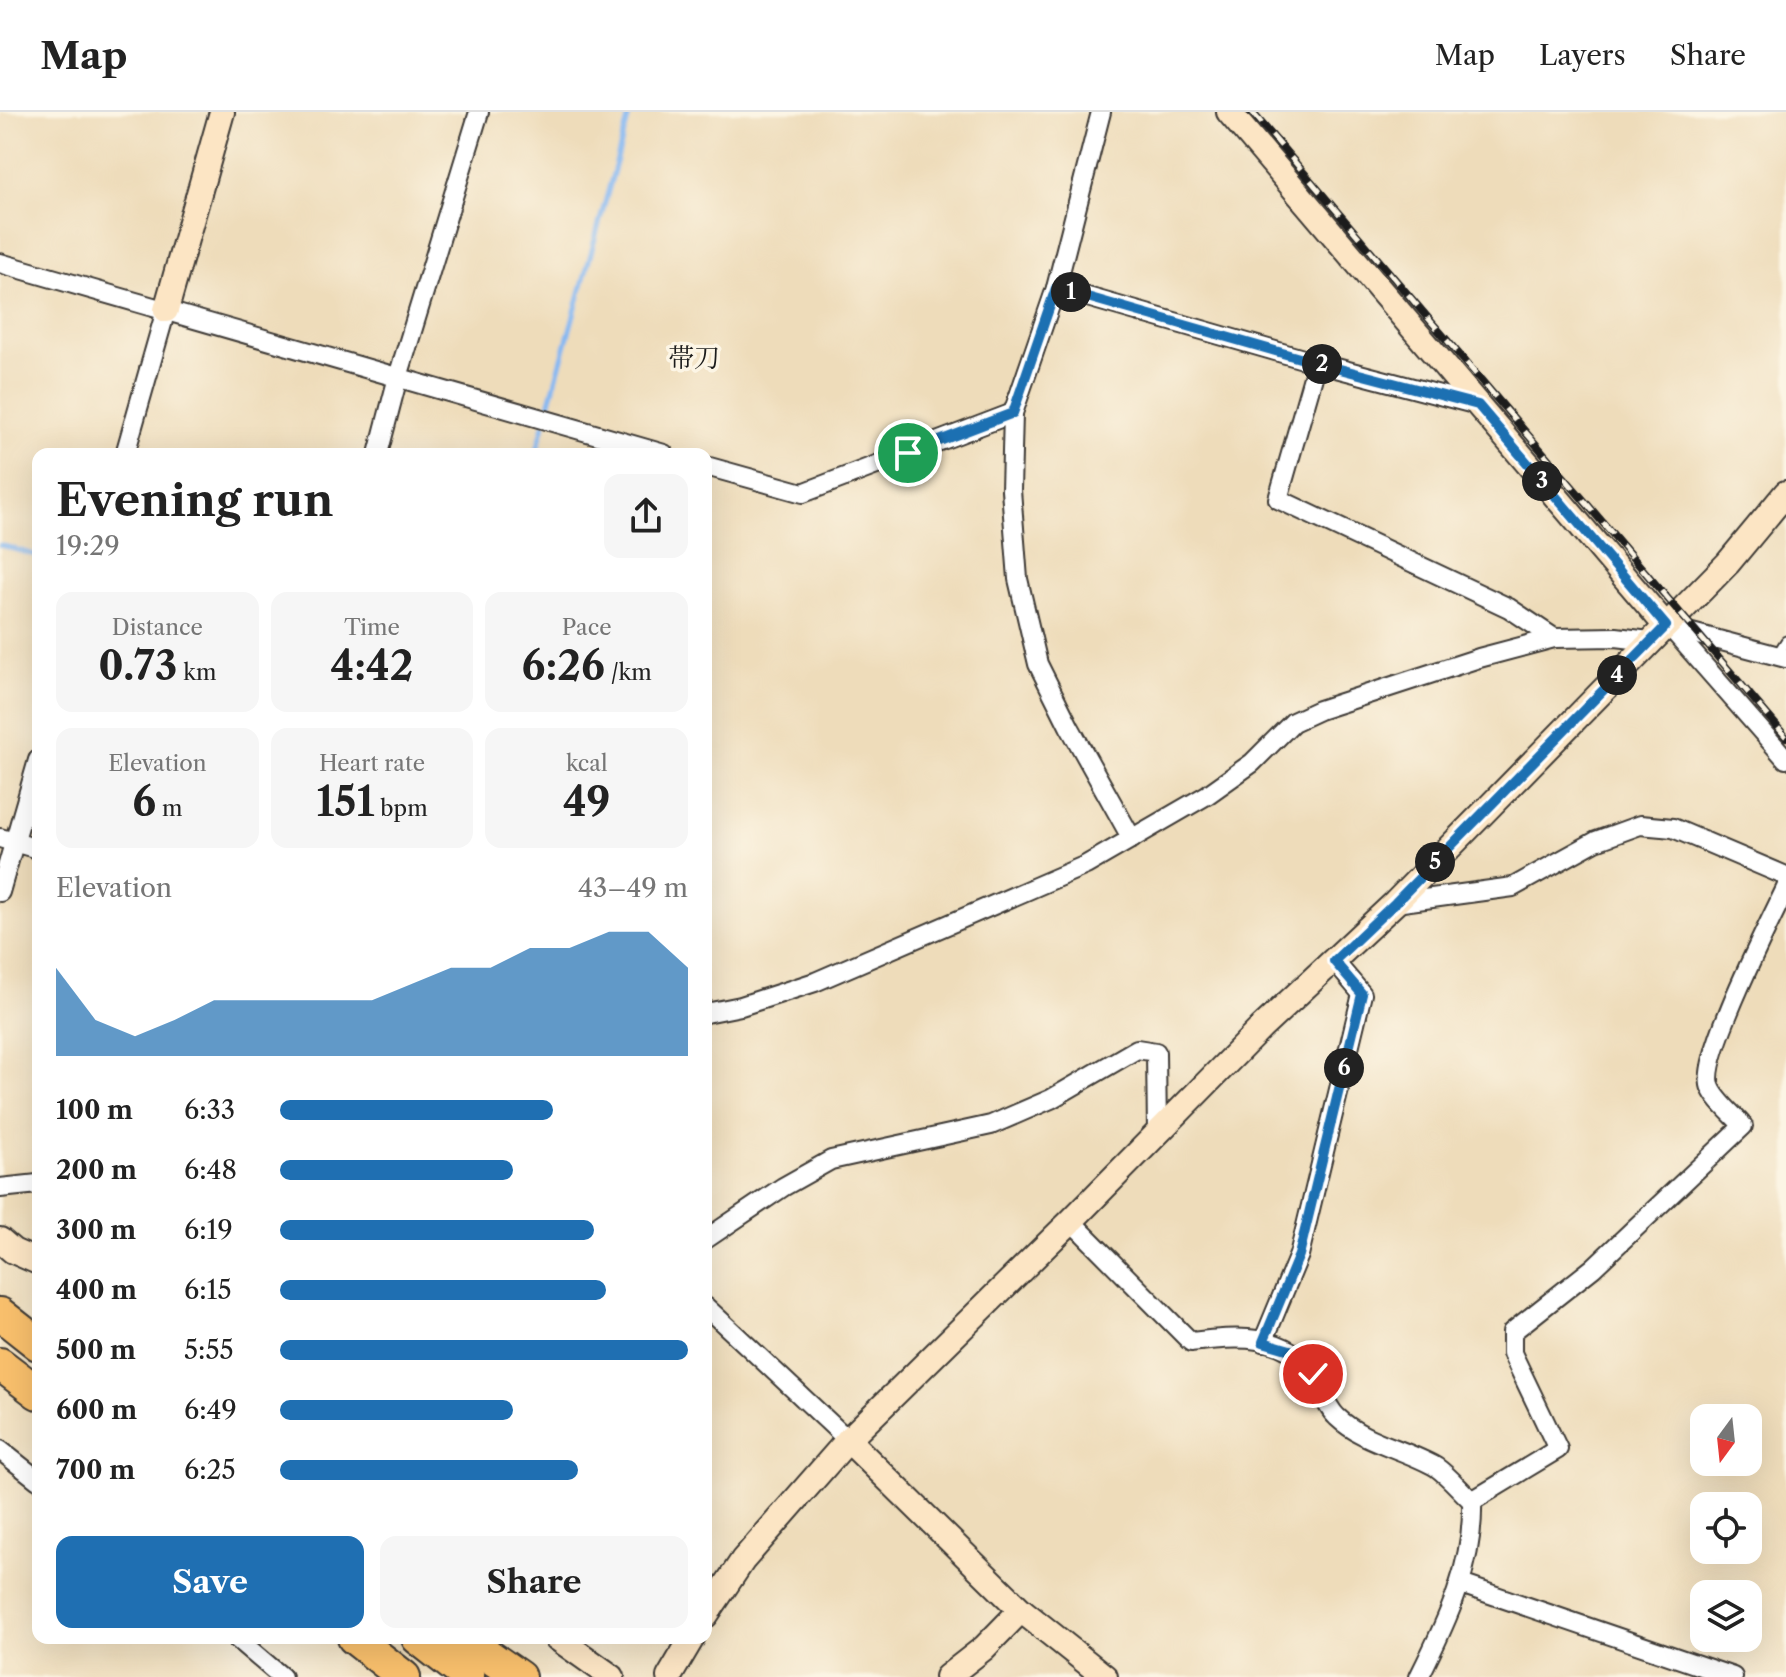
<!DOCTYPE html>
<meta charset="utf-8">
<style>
body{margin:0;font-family:"Libre Caslon Text","Noto Serif JP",serif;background:#f6f6f6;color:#222;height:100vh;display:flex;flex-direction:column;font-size:30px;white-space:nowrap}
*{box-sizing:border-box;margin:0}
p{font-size:26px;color:#767676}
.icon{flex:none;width:44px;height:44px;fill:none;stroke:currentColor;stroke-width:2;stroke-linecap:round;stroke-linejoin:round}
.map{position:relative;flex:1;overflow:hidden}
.sheet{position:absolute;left:32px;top:336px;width:680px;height:1196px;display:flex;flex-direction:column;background:#fff;border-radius:16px;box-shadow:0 8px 32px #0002}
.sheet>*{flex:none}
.needle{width:52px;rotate:195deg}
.buttons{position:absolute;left:1690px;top:1292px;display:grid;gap:16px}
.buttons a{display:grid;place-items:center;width:72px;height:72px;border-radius:16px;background:#fff;box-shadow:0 8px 32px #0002;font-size:40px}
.pin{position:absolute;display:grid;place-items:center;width:68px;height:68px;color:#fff;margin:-34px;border:4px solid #fff;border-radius:50%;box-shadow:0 2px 8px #0007}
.km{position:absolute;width:40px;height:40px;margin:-20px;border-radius:50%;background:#222;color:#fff;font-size:22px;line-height:40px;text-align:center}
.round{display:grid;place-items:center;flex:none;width:84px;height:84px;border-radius:16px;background:#f6f6f6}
.headline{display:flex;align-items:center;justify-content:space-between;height:136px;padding:0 24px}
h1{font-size:44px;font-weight:700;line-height:60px}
.metrics{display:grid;grid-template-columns:repeat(3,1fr);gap:12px;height:136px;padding:8px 24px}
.metrics div{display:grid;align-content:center;border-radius:16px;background:#f6f6f6;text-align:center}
.metrics b{font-size:40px;font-weight:700}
.metrics small{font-size:22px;font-weight:400}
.metrics p{font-size:22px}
.chart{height:224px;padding:16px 24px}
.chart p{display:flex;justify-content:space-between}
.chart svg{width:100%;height:144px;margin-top:8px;fill:#1f6fb2;opacity:.7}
.button{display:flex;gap:16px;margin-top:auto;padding:16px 24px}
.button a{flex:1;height:92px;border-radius:16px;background:#1f6fb2;color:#fff;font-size:32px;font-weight:700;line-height:92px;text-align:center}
.button a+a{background:#f6f6f6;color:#222}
ul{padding:0 24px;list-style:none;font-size:26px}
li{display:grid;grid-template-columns:128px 96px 1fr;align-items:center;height:60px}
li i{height:20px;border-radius:10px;background:#1f6fb2}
header{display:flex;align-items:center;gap:48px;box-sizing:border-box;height:112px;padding:0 40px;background:#fff;border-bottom:2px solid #e0e0e0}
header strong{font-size:38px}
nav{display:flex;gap:44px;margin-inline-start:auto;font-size:28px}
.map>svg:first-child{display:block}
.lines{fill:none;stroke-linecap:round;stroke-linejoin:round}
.stream{stroke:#85b8f2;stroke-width:5}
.lane-casing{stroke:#3c3934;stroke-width:13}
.street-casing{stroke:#3c3934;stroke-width:22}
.secondary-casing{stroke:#3c3934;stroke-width:28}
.highway-casing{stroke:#3c3934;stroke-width:36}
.lane{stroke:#fff;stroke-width:9}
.street{stroke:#fff;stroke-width:18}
.secondary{stroke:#fce5c4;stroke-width:24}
.highway{stroke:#f8bf6c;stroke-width:32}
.rail-casing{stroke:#1c1c1c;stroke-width:8}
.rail{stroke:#fcf5e5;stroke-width:5;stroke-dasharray:15;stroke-linecap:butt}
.route-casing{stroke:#fff;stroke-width:16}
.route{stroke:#1f6fb2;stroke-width:10}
.labels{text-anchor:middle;stroke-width:7;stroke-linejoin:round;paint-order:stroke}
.quarter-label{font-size:26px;fill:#1c1c1c;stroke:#fcf5e5}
</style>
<header>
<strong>Map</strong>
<nav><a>Map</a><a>Layers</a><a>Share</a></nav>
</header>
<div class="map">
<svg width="1786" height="1565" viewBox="0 0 1786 1565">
<rect width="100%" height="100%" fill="#fcf5e5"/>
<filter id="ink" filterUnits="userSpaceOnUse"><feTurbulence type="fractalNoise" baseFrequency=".0125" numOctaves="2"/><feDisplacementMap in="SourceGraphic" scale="16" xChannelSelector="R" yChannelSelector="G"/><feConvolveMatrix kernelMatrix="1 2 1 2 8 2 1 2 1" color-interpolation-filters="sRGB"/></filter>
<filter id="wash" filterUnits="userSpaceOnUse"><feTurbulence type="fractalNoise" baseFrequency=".006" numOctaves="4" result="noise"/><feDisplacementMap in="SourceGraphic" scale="32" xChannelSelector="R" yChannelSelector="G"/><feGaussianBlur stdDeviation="1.8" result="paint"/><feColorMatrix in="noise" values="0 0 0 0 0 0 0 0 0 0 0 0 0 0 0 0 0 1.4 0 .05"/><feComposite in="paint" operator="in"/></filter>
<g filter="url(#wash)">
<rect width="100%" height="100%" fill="#eedcba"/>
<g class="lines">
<g class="stream">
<path d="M 546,304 L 630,0"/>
<path d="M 536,342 L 544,313"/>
<path d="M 0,433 L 38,444"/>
</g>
</g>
</g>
<g filter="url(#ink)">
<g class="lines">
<g class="lane-casing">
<path id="lane" d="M 1777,543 L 1786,529"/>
</g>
<g class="street-casing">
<g id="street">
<path d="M 1101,0 L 1056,176 L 1013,301 L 1011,378 L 1018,467 L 1038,552 L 1069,614 L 1132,727"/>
<path d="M 0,151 L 664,342"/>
<path d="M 1056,176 L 1317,251 L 1478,293"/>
<path d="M 1317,251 L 1278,387 L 1509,496 L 1554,526"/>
<path d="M 125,342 L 166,198"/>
<path d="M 378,342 L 398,265 L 479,0"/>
<path d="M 706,354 L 803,381 L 1013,301"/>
<path d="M 1669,515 L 1786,546"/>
<path d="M 1671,516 L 1786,647"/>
<path d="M 0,726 L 38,737"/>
<path d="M 0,780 L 38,648"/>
<path d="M 1395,791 L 1513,775 L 1596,729 L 1640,713 L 1673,716 L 1786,764"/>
<path d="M 706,901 L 741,894 L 815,870 L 1086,753 L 1207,683 L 1252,651 L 1293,610 L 1319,598 L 1479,546 L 1554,526 L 1616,525 L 1650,529"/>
<path d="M 0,1076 L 38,1072"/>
<path d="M 1071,1109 L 1191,1230 C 1235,1225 1285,1219 1313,1262 C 1322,1276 1325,1294 1337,1305 C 1363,1330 1405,1337 1436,1355 C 1449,1364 1460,1378 1472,1389 C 1474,1453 1447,1509 1419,1565"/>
<path d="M 706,1127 L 783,1075 L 831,1048 L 991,1013 L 1051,987 L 1137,937 L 1156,940 L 1157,1021"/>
<path d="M 706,1195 L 848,1328"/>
<path d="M 1263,1230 L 1299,1143 L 1362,882 L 1334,849"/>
<path d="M 0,1338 L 38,1368"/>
<path d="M 1472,1389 L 1558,1337 L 1512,1241 L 1512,1220 L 1593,1156 L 1743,1014 C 1734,1003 1717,990 1711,976 C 1698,949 1771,808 1786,776"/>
<path d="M 1461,1472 L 1733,1565"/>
<path d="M 236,1526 L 282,1565"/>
</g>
</g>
<g class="secondary-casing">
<g id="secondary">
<path d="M 1229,0 L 1666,514"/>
<path d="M 166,198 L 222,0"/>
<path d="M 0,1128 L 13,1139 L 38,1150"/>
<path d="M 848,1328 L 1021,1498 L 1105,1565"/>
<path d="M 706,1503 L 743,1448 L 848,1328 L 1071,1109 L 1261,916 L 1395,791 L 1728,451 L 1786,381"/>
<path d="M 557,1526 L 612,1565"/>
<path d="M 669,1565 L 692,1526"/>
<path d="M 947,1565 L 984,1536 L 1021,1498"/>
</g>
</g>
<g class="highway-casing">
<g id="highway">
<path d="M 0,1202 L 38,1232"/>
<path d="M 0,1252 L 38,1281"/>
<path d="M 354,1526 L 404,1565"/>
<path d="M 418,1526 L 468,1565"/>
<path d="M 463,1526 L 519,1565"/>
</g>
</g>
<use href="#lane" class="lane"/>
<use href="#street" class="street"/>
<use href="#secondary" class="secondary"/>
<use href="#highway" class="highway"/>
<g class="rail-casing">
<path id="rail" d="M 1252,0 L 1786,625"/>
</g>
<use href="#rail" class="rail"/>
</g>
</g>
<g class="lines" filter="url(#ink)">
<g class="route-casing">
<path id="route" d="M 908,341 L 1013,301 L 1056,176 L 1317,251 L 1478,293 L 1666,514 L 1395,791 L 1334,849 L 1362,882 L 1299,1143 L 1263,1230 L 1290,1238 L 1313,1262"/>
</g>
<use href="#route" class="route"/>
</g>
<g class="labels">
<g class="quarter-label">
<text x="694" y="255">帯刀</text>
</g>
</g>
</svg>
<div class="buttons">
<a><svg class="needle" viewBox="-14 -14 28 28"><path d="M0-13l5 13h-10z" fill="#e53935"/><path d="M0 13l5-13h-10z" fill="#767676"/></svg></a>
<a><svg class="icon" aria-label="locate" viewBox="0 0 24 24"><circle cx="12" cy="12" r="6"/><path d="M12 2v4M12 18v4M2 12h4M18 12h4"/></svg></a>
<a><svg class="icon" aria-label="layers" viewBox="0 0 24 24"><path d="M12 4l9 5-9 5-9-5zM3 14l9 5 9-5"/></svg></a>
</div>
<div class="pin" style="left:908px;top:341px;background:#1e9e55"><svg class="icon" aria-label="arrive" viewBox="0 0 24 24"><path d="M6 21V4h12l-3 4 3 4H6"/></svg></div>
<div class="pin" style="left:1313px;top:1262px;background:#d93025"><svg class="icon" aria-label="check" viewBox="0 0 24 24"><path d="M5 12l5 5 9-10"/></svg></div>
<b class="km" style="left:1071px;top:180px">1</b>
<b class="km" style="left:1322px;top:252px">2</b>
<b class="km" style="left:1542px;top:369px">3</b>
<b class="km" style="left:1617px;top:563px">4</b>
<b class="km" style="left:1435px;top:750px">5</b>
<b class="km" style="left:1344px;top:956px">6</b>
<section class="sheet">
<div class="headline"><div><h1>Evening run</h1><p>19:29</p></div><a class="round"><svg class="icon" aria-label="share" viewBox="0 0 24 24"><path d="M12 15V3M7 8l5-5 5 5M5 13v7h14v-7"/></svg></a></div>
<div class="metrics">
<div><p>Distance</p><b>0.73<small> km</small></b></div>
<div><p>Time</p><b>4:42</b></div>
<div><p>Pace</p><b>6:26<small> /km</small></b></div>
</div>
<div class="metrics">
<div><p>Elevation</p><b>6<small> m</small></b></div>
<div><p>Heart rate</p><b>151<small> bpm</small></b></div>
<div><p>kcal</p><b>49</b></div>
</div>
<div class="chart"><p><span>Elevation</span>43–49 m</p>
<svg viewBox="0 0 160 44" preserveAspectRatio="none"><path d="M0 44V17L10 33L20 38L30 33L40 27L50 27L60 27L70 27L80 27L90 22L100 17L110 17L120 11L130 11L140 6L150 6L160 17V44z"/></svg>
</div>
<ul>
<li><b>100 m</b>6:33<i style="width:67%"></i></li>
<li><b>200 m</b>6:48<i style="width:57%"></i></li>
<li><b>300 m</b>6:19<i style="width:77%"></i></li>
<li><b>400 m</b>6:15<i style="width:80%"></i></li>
<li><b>500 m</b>5:55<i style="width:100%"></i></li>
<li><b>600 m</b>6:49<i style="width:57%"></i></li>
<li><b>700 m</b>6:25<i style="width:73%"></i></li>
</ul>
<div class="button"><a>Save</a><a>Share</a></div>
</section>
</div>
